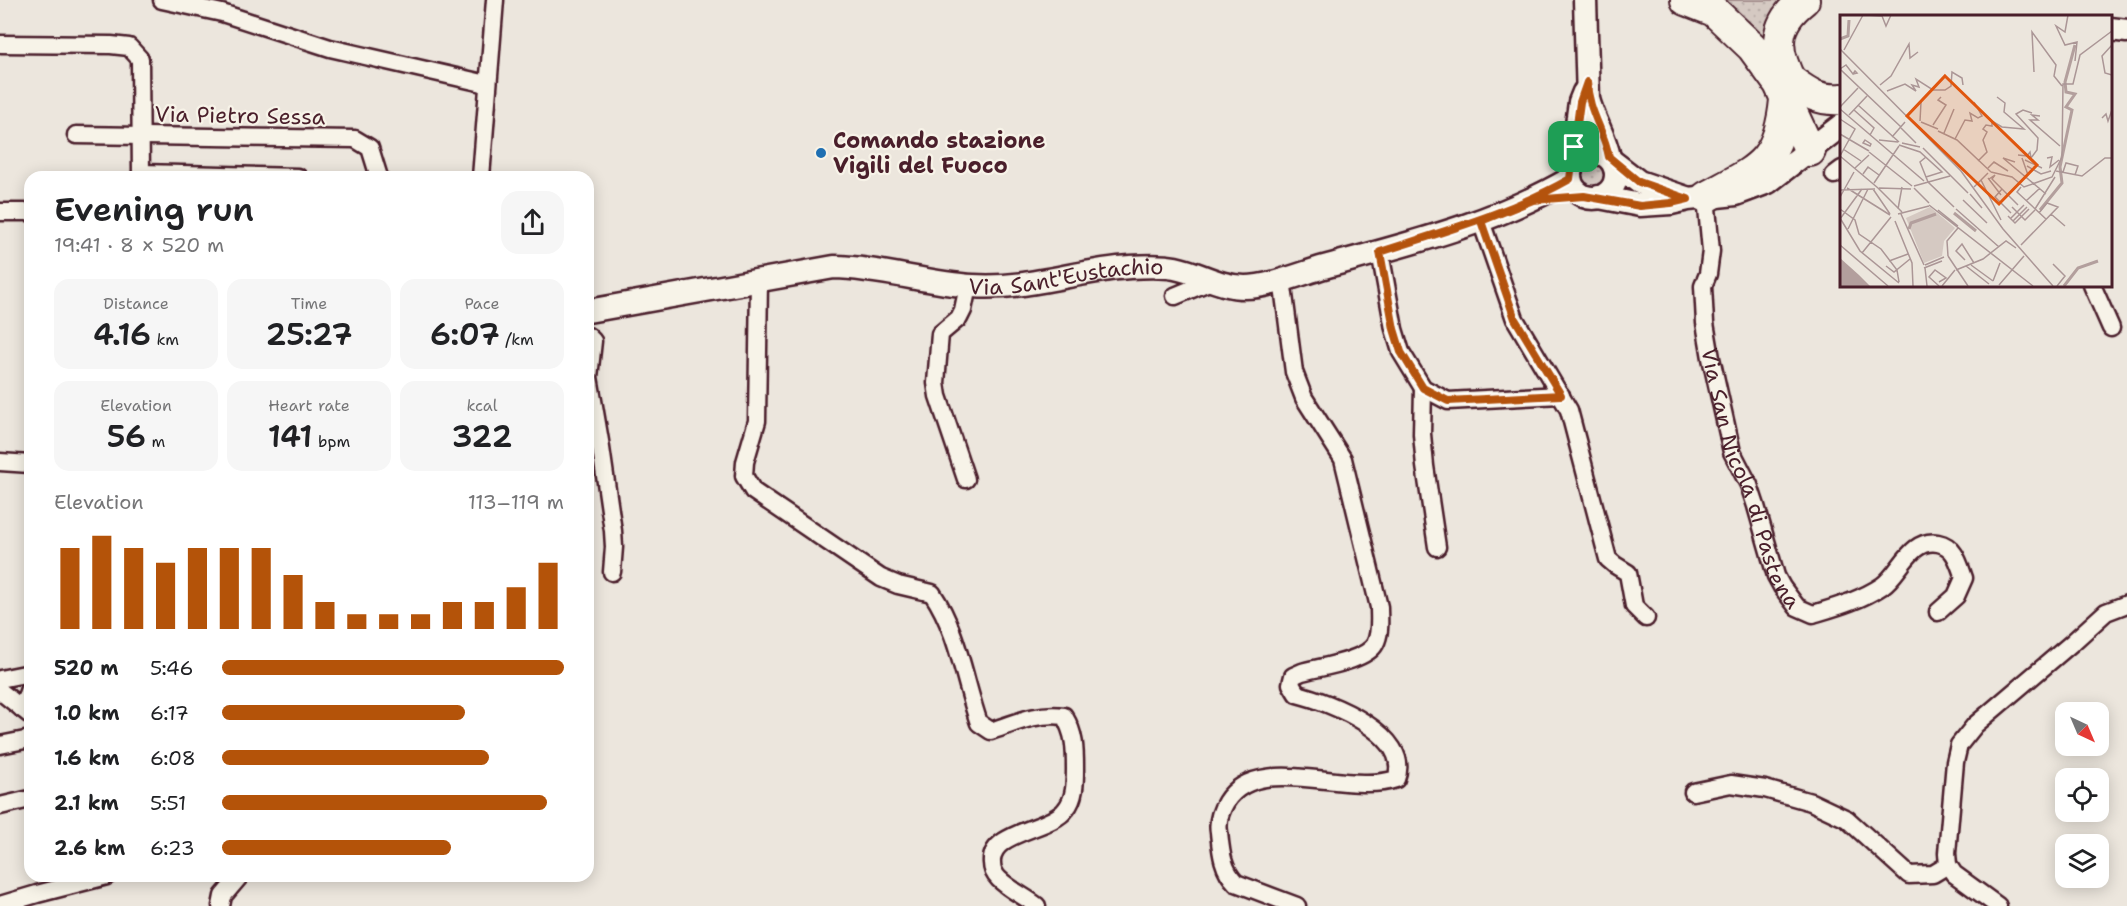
<!DOCTYPE html>
<meta charset="utf-8">
<style>
body{margin:0;font-family:"Shantell Sans",sans-serif;background:#f6f6f6;color:#202124;height:100vh;display:flex;flex-direction:column;font-size:22px;white-space:nowrap}
*{box-sizing:border-box;margin:0}
p{font-size:20px;color:#757577}
.icon{flex:none;width:33px;height:33px;fill:none;stroke:currentColor;stroke-width:2;stroke-linecap:round;stroke-linejoin:round}
.map{position:relative;flex:1;overflow:hidden}
.side{position:absolute;left:24px;top:171px;width:570px;height:711px;display:flex;flex-direction:column;background:#fff;border-radius:18px;box-shadow:0 3px 15px #0003}
.side>*{flex:none}
.needle{width:39px;rotate:136deg}
.fabs{position:absolute;left:2055px;top:702px;display:grid;gap:12px}
.fabs a{display:grid;place-items:center;width:54px;height:54px;border-radius:12px;background:#fff;box-shadow:0 3px 15px #0003;font-size:30px}
.pin{position:absolute;display:grid;place-items:center;width:51px;height:51px;color:#fff;margin:-26px;border-radius:12px;box-shadow:0 3px 9px #0006}
.round{display:grid;place-items:center;flex:none;width:63px;height:63px;border-radius:18px;background:#f6f6f6}
.summary{display:flex;align-items:center;justify-content:space-between;height:102px;padding:0 30px}
h1{font-size:33px;font-weight:600;line-height:45px}
.figures{display:grid;grid-template-columns:repeat(3,1fr);gap:9px;height:102px;padding:6px 30px}
.figures div{display:grid;align-content:center;border-radius:15px;background:#f6f6f6;text-align:center}
.figures b{font-size:30px;font-weight:600}
.figures small{font-size:16px;font-weight:400}
.figures p{font-size:16px}
.chart{height:168px;padding:12px 30px}
.chart p{display:flex;justify-content:space-between}
.chart svg{width:100%;height:108px;margin-top:6px;stroke:#b45309;stroke-width:6}
ul{padding:0 30px;list-style:none;font-size:20px}
li{display:grid;grid-template-columns:96px 72px 1fr;align-items:center;height:45px}
li i{height:15px;border-radius:8px;background:#b45309}
.map>svg:first-child{display:block}
.grass{fill:url(#grass-dots);stroke:#907476;stroke-width:1.5}
.lines{fill:none;stroke-linecap:round;stroke-linejoin:round}
.street-casing{stroke:#4a1f2b;stroke-width:21}
.secondary-casing{stroke:#4a1f2b;stroke-width:27}
.highway-casing{stroke:#4a1f2b;stroke-width:34}
.street{stroke:#f7f3e8;stroke-width:16}
.secondary{stroke:#f7f3e8;stroke-width:22}
.highway{stroke:#f7f3e8;stroke-width:30}
.route-casing{stroke:#fff;stroke-width:12}
.route{stroke:#b45309;stroke-width:8}
.poi-dot{fill:#1f6fb2;stroke:#f7f3e8;stroke-width:2}
.labels{text-anchor:middle;stroke-width:4.5;stroke-linejoin:round;paint-order:stroke}
.street-label{font-size:22px;fill:#4a1f2b;stroke:#f7f3e8}
.poi-label{font-size:22px;font-weight:bold;fill:#4a1f2b;stroke:#f7f3e8;text-anchor:start}
.inset-river{fill:none;stroke:#b39f9d;stroke-width:3}
.inset-road{fill:none;stroke:#ab9696;stroke-width:1.5}
.view{fill:#e0560e;fill-opacity:0.15;stroke:#e0560e;stroke-width:3}
.inset-edge{fill:none;stroke:#4a1f2b;stroke-width:3}
</style>
<div class="map">
<svg width="2127" height="906" viewBox="0 0 2127 906">
<defs>
<pattern id="grass-dots" width="8" height="8" patternUnits="userSpaceOnUse" patternTransform="scale(1.5)"><rect width="8" height="8" fill="#d5c9c2"/><path d="M2 2h.1M6 6h.1" fill="none" stroke="#b8aca7" stroke-width="1.8" stroke-linecap="round"/></pattern>
</defs>
<rect width="100%" height="100%" fill="#ece6dd"/>
<filter id="ink" filterUnits="userSpaceOnUse"><feTurbulence type="fractalNoise" baseFrequency=".0167" numOctaves="2"/><feDisplacementMap in="SourceGraphic" scale="12" xChannelSelector="R" yChannelSelector="G"/><feConvolveMatrix kernelMatrix="1 2 1 2 8 2 1 2 1" color-interpolation-filters="sRGB"/></filter>
<g filter="url(#ink)">
<g class="grass">
<path d="M 1707,0 L 1795,0 L 1773,51 Z"/>
<circle cx="1594" cy="174" r="12"/>
</g>
<g class="lines">
<g class="street-casing">
<g id="street">
<path d="M 162,0 L 222,13 L 330,48 L 487,84"/>
<path d="M 0,44 L 111,45 L 129,47 L 140,59 L 141,177"/>
<path d="M 76,135 L 355,139 L 370,148 L 379,177"/>
<path d="M 141,173 L 298,177"/>
<path d="M 1834,175 L 1842,169"/>
<path d="M 481,177 L 495,0"/>
<path id="s1" d="M 1706,197 L 1711,251 L 1708,274 L 1703,286 L 1705,323 L 1711,358 L 1732,452 L 1749,485 L 1756,506 L 1776,576 L 1782,587 L 1797,607 L 1813,614 C 1836,607 1861,600 1882,586 C 1901,573 1910,538 1938,543 C 1955,546 1959,564 1964,578 L 1956,596 L 1938,612"/>
<path d="M 0,212 L 30,212"/>
<path d="M 1481,221 L 1515,319 L 1569,410 L 1608,559 L 1615,565 L 1628,573 L 1634,606 L 1646,618"/>
<path d="M 1380,252 L 1394,329 L 1401,352 L 1423,388 L 1448,401 L 1561,395"/>
<path d="M 1282,279 L 1294,372 L 1304,398 L 1343,459 L 1379,607 C 1379,619 1381,633 1375,644 C 1366,661 1320,667 1302,672 L 1293,676 L 1291,684 L 1297,694 C 1330,702 1413,735 1396,779 C 1347,796 1258,751 1226,802 C 1220,812 1217,821 1219,832 C 1221,851 1222,869 1236,883 L 1297,906"/>
<path d="M 759,280 L 757,421 L 745,462 L 744,476 L 753,491 L 881,578 L 898,585 L 932,593 C 958,631 964,680 979,723 L 991,731 C 1015,723 1038,712 1064,716 C 1075,734 1075,749 1075,769 C 1075,783 1075,798 1066,809 C 1052,830 989,831 992,863 C 992,869 995,875 999,879 C 1010,890 1026,897 1037,906"/>
<path d="M 2092,285 L 2111,328"/>
<path d="M 1175,296 L 1211,281"/>
<path d="M 588,336 L 593,341 L 589,377 L 600,441 L 613,531 L 614,547 L 612,572"/>
<path d="M 1423,388 L 1422,434 L 1425,466 L 1437,547"/>
<path d="M 0,462 L 30,464"/>
<path d="M 966,479 L 938,396 L 936,383 L 940,334 L 959,318 L 963,310 L 968,286"/>
<path d="M 0,679 L 30,673"/>
<path d="M 0,691 L 30,715"/>
<path d="M 22,709 L 30,686"/>
<path d="M 0,745 L 30,739"/>
<path d="M 1693,792 L 1731,784 L 1765,789 L 1811,802 L 1847,819 L 1909,875 L 1933,874 L 1948,865"/>
<path d="M 0,806 L 30,799"/>
<path d="M 0,905 L 37,894 L 107,876"/>
<path d="M 221,906 L 223,896 L 240,876"/>
<path d="M 1998,906 L 1954,874 L 1948,865 L 1947,853 L 1955,762 L 1959,745 L 1975,725 L 2073,642 L 2106,612 L 2127,604"/>
</g>
</g>
<g class="secondary-casing">
<g id="secondary">
<path d="M 1585,0 L 1588,99 C 1593,119 1605,136 1609,157"/>
<path d="M 2110,29 L 2127,31"/>
<circle cx="1593" cy="175" r="23"/>
<path d="M 1613,162 L 1639,182 L 1686,198"/>
<path d="M 1571,169 L 1580,102 L 1584,92"/>
<path d="M 1599,197 L 1640,205 L 1671,203 L 1688,199 L 1736,194 L 1768,182 L 1842,125"/>
<path id="s2" d="M 588,311 L 834,267 C 881,268 926,283 973,286 C 1027,290 1078,270 1130,267 C 1145,266 1161,265 1175,268 C 1200,273 1219,287 1245,287 C 1269,287 1300,274 1324,267 C 1408,244 1495,223 1570,179"/>
</g>
</g>
<g class="highway-casing">
<g id="highway">
<path d="M 1686,0 L 1714,11 L 1752,47 L 1779,84 L 1810,151"/>
<path d="M 1790,80 C 1808,93 1818,101 1842,99"/>
<path d="M 1792,84 C 1774,50 1772,25 1804,0"/>
<path d="M 1706,197 C 1757,169 1779,164 1785,100"/>
</g>
</g>
<use href="#street" class="street"/>
<use href="#secondary" class="secondary"/>
<use href="#highway" class="highway"/>
</g>
</g>
<g class="lines" filter="url(#ink)">
<g class="route-casing">
<path id="route" d="M 1574,147 L 1570,179 C 1510,213 1445,231 1380,252 L 1394,329 L 1401,352 L 1423,388 L 1448,401 L 1561,395 L 1515,319 L 1481,221 L 1533,200 L 1584,196 L 1640,206 L 1671,203 L 1688,199 L 1639,182 L 1609,157 C 1604,130 1588,111 1587,82 L 1580,102 L 1574,147"/>
</g>
<use href="#route" class="route"/>
</g>
<circle class="poi-dot" cx="821" cy="153" r="6"/>
<g class="labels">
<g class="street-label">
<text transform="translate(240 115) rotate(1)" y="8">Via Pietro Sessa</text>
<text dy="8" stroke="none"><textPath href="#s2" startOffset="484">Via Sant'Eustachio</textPath></text>
<text dy="8" stroke="none"><textPath href="#s1" startOffset="290">Via San Nicola di Pastena</textPath></text>
</g>
<g class="poi-label">
<text x="833" y="148">Comando stazione<tspan x="833" dy="25">Vigili del Fuoco</tspan></text>
</g>
</g>
<g transform="translate(1840 15)">
<rect width="272" height="272" fill="#ece6dd"/>
<path d="M 90,192 L 115,213 L 104,226 L 102,241 L 84,248 L 66,203 Z" fill="#d5c9c2"/>
<path d="M 0,243 L 19,260 L 30,271 L 0,271 Z" fill="#b39f9d"/>
<path class="inset-river" d="M 0,24 L 8,21 L 9,5M 200,195 L 222,168 L 220,152 L 232,95 L 226,92 L 235,79 L 226,77 L 225,67 L 235,30M 114,198 L 136,216M 69,214 L 71,208 L 96,199M 224,271 L 238,253 L 258,246"/>
<path class="inset-road" d="M 26,0 L 42,1 L 46,11 L 51,0M 228,0 L 225,17 L 216,11 L 225,30 L 237,27 L 235,46M 272,30 L 262,41 L 265,58 L 272,60M 0,34 L 121,156 L 163,214 L 213,271M 4,35 L 23,0M 194,57 L 192,17 L 216,50 L 214,61 L 222,71M 13,59 L 17,58 L 15,56 L 13,59 L 6,50 L 0,54 L 61,112M 40,70 L 51,61 L 69,29 L 70,43 L 78,37M 47,76 L 65,69 L 76,76 L 72,70 L 79,72 L 76,64 L 93,75 L 105,75 L 111,71 L 112,57 L 122,63 L 123,70M 18,90 L 59,127M 0,92 L 18,73M 0,94 L 84,166M 14,95 L 34,113 L 30,120M 9,100 L 27,81M 200,101 L 192,100 L 198,105 L 190,105 L 220,131M 262,103 L 266,99 L 268,106 L 272,95M 0,104 L 15,114 L 0,141M 80,106 L 81,87M 81,107 L 98,114M 93,110 L 106,90 L 98,85 L 101,82M 61,113 L 76,128M 98,116 L 117,125 L 151,157M 104,118 L 114,94M 0,119 L 29,136M 52,122 L 65,107M 115,124 L 125,105 L 132,106 L 130,98 L 138,103 L 142,101 L 134,87M 25,125 L 31,129 L 30,131 L 23,128 ZM 39,125 L 58,127M 62,128 L 80,132M 59,130 L 80,137 L 102,157 L 86,162M 83,133 L 128,178M 3,134 L 21,146M 29,137 L 72,171M 178,140 L 187,141 L 190,137 L 191,143 L 197,135 L 198,123 L 176,99 L 183,95 L 192,98M 0,141 L 38,173M 86,142 L 80,147 L 88,167 L 114,192M 182,143 L 188,160M 207,143 L 212,142 L 210,152 L 219,145M 185,145 L 202,153M 138,146 L 147,137 L 143,125 L 147,117 L 143,114 L 146,110 L 152,111 L 152,106 L 162,112 L 184,114 L 164,97 L 165,88 L 157,82M 175,147 L 163,143 L 206,179M 187,151 L 201,159 L 211,156M 15,153 L 29,140M 148,153 L 154,147 L 168,156M 216,156 L 242,161 L 265,143 L 272,143M 151,157 L 172,162 L 184,172 L 212,162 L 222,142 L 223,69 L 233,69 L 240,40 L 272,16M 223,157 L 226,148 L 238,151 L 235,160M 23,159 L 28,152 L 39,160M 148,163 L 161,180M 149,164 L 155,160 L 152,164 L 178,190M 141,165 L 161,205M 34,168 L 59,131M 74,171 L 110,161M 134,172 L 148,158M 181,172 L 177,177 L 206,204M 7,173 L 50,200M 38,173 L 62,197M 39,173 L 71,174M 74,173 L 89,188M 33,174 L 50,199M 162,174 L 155,182 L 171,198M 0,175 L 35,174M 130,179 L 142,193M 0,182 L 14,157M 123,185 L 147,208M 186,186 L 200,173M 89,190 L 193,271M 172,192 L 185,205 L 195,195M 0,194 L 15,205 L 19,219 L 41,234 L 57,255 L 59,267M 58,194 L 62,172M 116,194 L 159,232M 195,194 L 215,162M 98,195 L 118,211M 58,199 L 89,191M 61,199 L 84,250M 211,199 L 225,211M 168,201 L 175,208 L 189,194M 0,203 L 20,236 L 59,268M 0,204 L 22,174M 170,204 L 184,190M 55,206 L 72,248 L 73,271M 173,206 L 187,192M 8,214 L 28,174M 0,230 L 48,271M 181,230 L 218,192 L 207,188 L 199,198M 22,238 L 51,202M 108,241 L 128,271M 108,241 L 107,226 L 118,213M 125,245 L 116,236 L 122,229 L 134,248M 49,246 L 68,239M 213,249 L 225,261 L 217,271M 85,250 L 104,242M 131,250 L 153,266M 46,251 L 54,257 L 70,244M 126,251 L 149,269M 84,253 L 102,246M 85,253 L 87,271M 116,255 L 143,244 L 166,226 L 176,233M 153,266 L 160,248M 159,270 L 184,241M 99,271 L 89,262 L 95,255 L 106,263 L 99,267M 102,271 L 115,255"/>
<path class="view" d="M 105,61 L 197,150 L 159,189 L 67,101 Z"/>
<rect width="272" height="272" class="inset-edge"/>
</g>
</svg>
<div class="fabs">
<a><svg class="needle" viewBox="-14 -14 28 28"><path d="M0-13l5 13h-10z" fill="#e53935"/><path d="M0 13l5-13h-10z" fill="#757577"/></svg></a>
<a><svg class="icon" aria-label="locate" viewBox="0 0 24 24"><circle cx="12" cy="12" r="6"/><path d="M12 2v4M12 18v4M2 12h4M18 12h4"/></svg></a>
<a><svg class="icon" aria-label="layers" viewBox="0 0 24 24"><path d="M12 4l9 5-9 5-9-5zM3 14l9 5 9-5"/></svg></a>
</div>
<div class="pin" style="left:1574px;top:147px;background:#1e9e55"><svg class="icon" aria-label="arrive" viewBox="0 0 24 24"><path d="M6 21V4h12l-3 4 3 4H6"/></svg></div>
<section class="side">
<div class="summary"><div><h1>Evening run</h1><p>19:41 · 8 × 520 m</p></div><a class="round"><svg class="icon" aria-label="share" viewBox="0 0 24 24"><path d="M12 15V3M7 8l5-5 5 5M5 13v7h14v-7"/></svg></a></div>
<div class="figures">
<div><p>Distance</p><b>4.16<small> km</small></b></div>
<div><p>Time</p><b>25:27</b></div>
<div><p>Pace</p><b>6:07<small> /km</small></b></div>
</div>
<div class="figures">
<div><p>Elevation</p><b>56<small> m</small></b></div>
<div><p>Heart rate</p><b>141<small> bpm</small></b></div>
<div><p>kcal</p><b>322</b></div>
</div>
<div class="chart"><p><span>Elevation</span>113–119 m</p>
<svg viewBox="0 0 160 44" preserveAspectRatio="none"><path d="M5 44V11M15 44V6M25 44V11M35 44V17M45 44V11M55 44V11M65 44V11M75 44V22M85 44V33M95 44V38M105 44V38M115 44V38M125 44V33M135 44V33M145 44V27M155 44V17"/></svg>
</div>
<ul>
<li><b>520 m</b>5:46<i style="width:100%"></i></li>
<li><b>1.0 km</b>6:17<i style="width:71%"></i></li>
<li><b>1.6 km</b>6:08<i style="width:78%"></i></li>
<li><b>2.1 km</b>5:51<i style="width:95%"></i></li>
<li><b>2.6 km</b>6:23<i style="width:67%"></i></li>
</ul>
</section>
</div>
